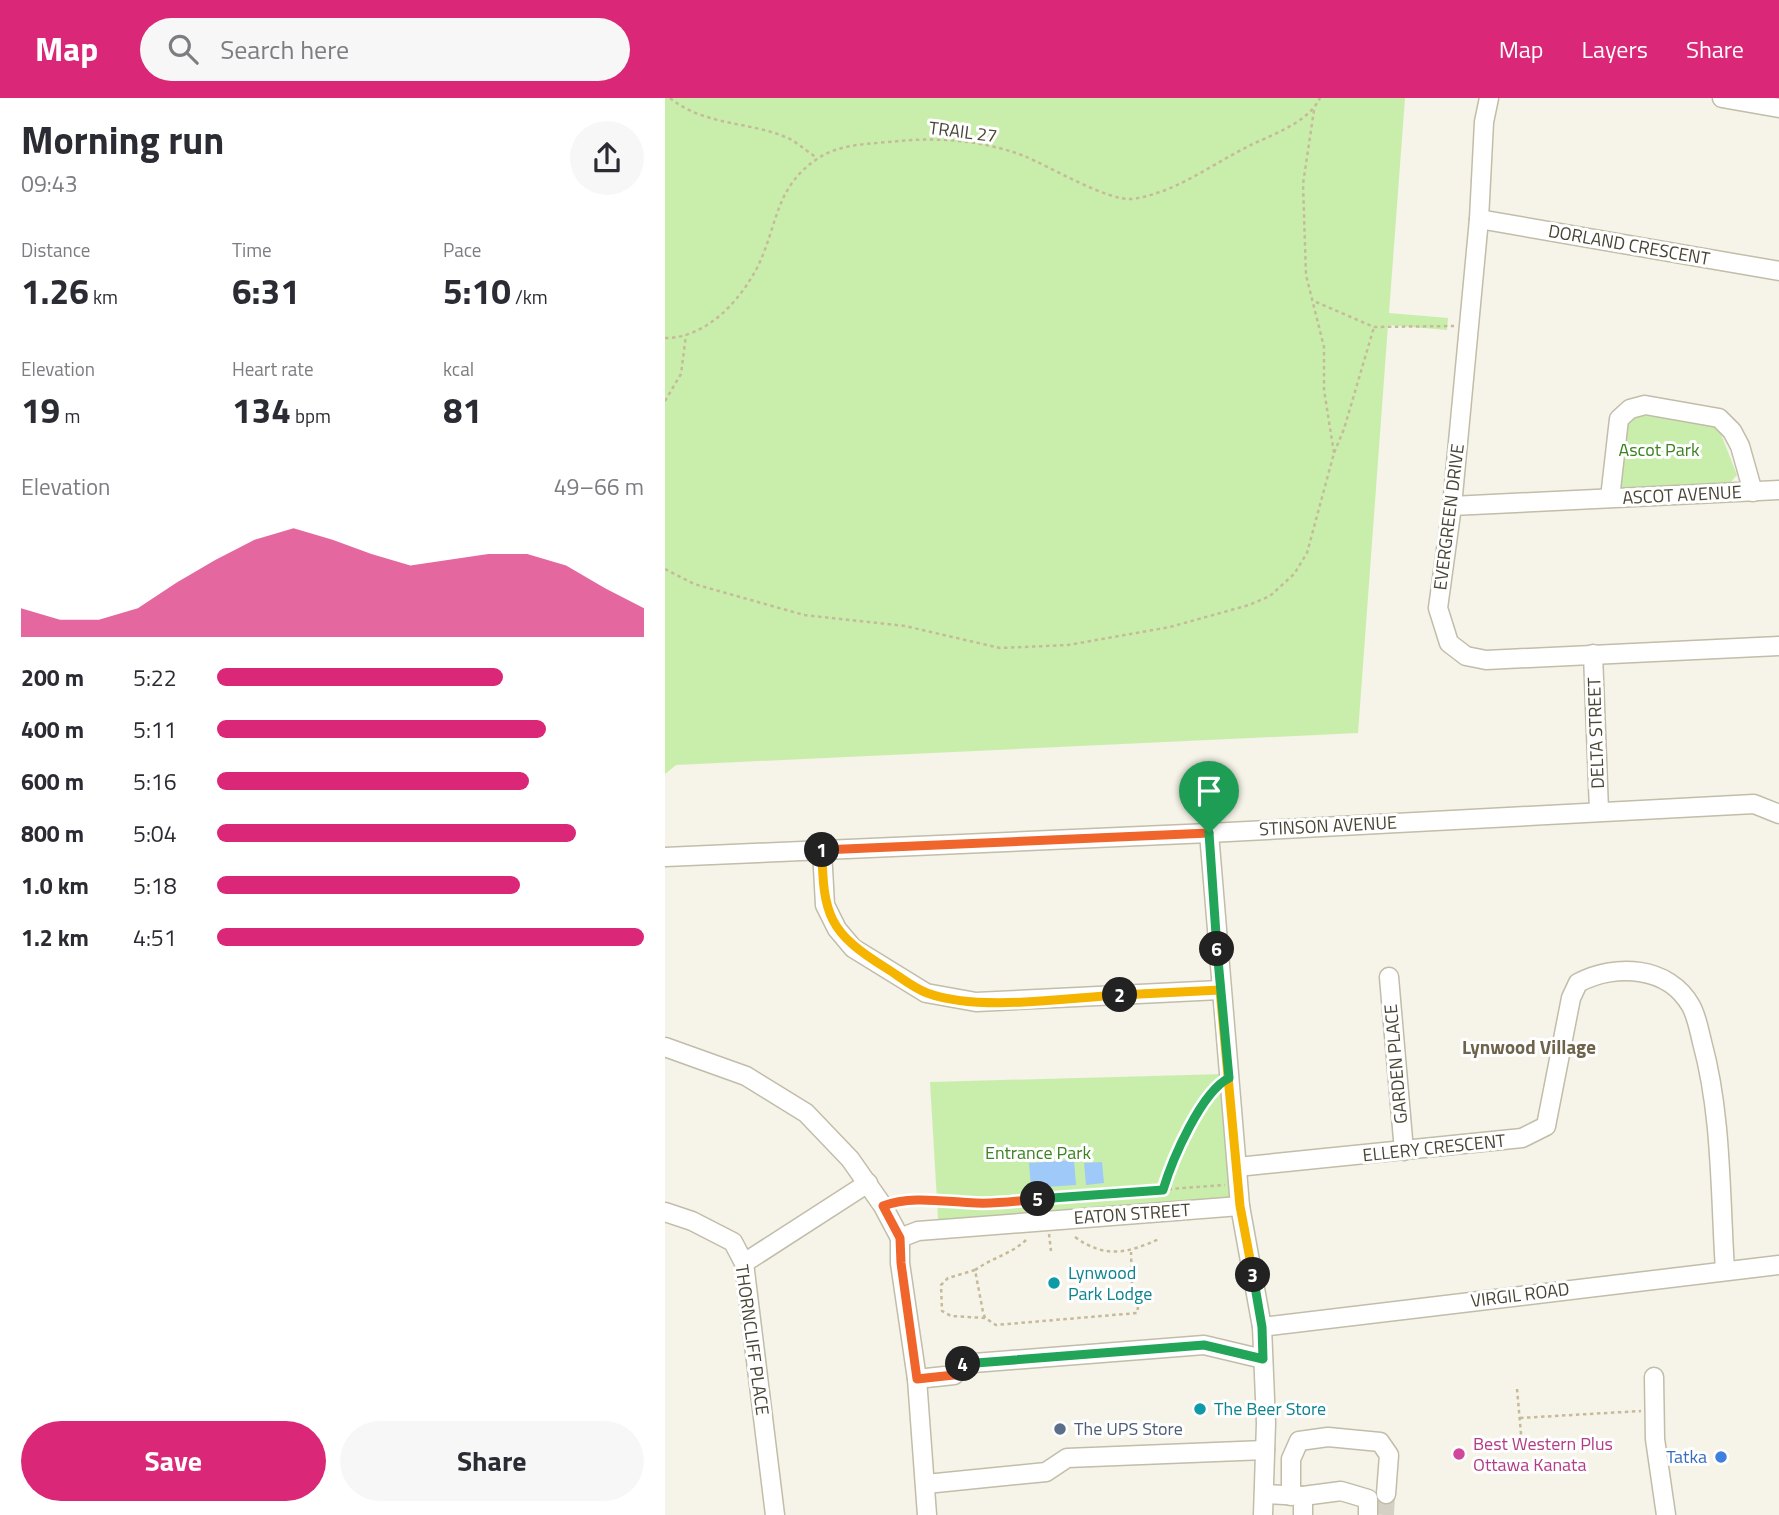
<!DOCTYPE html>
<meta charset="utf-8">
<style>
body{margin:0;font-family:"Titillium Web",sans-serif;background:#f7f7f7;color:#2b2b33;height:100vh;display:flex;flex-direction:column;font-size:26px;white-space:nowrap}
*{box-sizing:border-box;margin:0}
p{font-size:23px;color:#7c7c81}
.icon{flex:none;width:38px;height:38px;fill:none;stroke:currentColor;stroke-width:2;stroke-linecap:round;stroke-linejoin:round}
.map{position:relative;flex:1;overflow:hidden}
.sheet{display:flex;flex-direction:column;background:#fff;width:665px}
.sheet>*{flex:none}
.pin{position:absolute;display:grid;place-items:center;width:60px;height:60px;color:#fff;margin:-72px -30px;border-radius:50% 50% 50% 0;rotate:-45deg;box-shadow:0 0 7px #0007}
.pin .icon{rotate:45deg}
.km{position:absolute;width:35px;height:35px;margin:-18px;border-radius:50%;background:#222;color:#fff;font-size:19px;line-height:35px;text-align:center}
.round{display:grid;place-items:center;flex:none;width:74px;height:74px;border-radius:37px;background:#f7f7f7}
.head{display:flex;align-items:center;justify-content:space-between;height:119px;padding:0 21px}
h1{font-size:38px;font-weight:700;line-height:52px}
.metrics{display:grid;grid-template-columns:repeat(3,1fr);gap:10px;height:119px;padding:7px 21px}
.metrics div{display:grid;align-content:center}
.metrics b{font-size:35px;font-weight:700}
.metrics small{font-size:19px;font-weight:400}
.metrics p{font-size:19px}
.chart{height:196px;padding:14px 21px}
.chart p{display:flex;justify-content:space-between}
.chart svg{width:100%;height:126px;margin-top:7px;fill:#db2777;opacity:.7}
.button{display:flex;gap:14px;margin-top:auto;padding:14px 21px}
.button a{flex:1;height:80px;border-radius:42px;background:#db2777;color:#fff;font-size:28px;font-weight:700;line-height:80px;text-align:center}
.button a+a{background:#f7f7f7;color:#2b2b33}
ul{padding:0 21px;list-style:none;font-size:23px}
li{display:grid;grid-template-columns:112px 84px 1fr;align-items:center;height:52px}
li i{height:18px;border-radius:9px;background:#db2777}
header{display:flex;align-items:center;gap:42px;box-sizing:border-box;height:98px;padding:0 35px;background:#db2777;color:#fff}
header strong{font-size:33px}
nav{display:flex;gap:38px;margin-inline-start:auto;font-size:24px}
.search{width:490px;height:63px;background:#f7f7f7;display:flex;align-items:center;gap:18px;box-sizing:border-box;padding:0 24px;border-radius:38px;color:#7c7c81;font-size:26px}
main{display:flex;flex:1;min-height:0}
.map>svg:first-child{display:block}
.green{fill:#c9eeac}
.water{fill:#9ec9f9}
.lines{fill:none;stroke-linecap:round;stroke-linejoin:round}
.minor-tunnel{stroke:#d4d0c4;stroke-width:18;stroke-dasharray:18 9;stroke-linecap:butt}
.minor-casing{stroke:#c2bda9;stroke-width:21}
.path{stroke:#c6bb99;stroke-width:2.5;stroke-dasharray:3.5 3.5;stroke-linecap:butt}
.minor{stroke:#fff;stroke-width:18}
.split-1-casing{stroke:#fff;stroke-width:14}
.split-2-casing{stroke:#fff;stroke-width:14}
.split-3-casing{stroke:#fff;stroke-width:14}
.split-4-casing{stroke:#fff;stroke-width:14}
.split-5-casing{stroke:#fff;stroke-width:14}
.split-6-casing{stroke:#fff;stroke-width:14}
.split-7-casing{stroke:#fff;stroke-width:14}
.split-1{stroke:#f0652b;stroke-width:9}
.split-2{stroke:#f5b400;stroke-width:9}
.split-3{stroke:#f5b400;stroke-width:9}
.split-4{stroke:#22a559;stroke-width:9}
.split-5{stroke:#f0652b;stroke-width:9}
.split-6{stroke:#22a559;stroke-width:9}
.split-7{stroke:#22a559;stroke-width:9}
.culture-dot{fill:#0f9aa8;stroke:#fff;stroke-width:2.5}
.service-dot{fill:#5c6f8a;stroke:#fff;stroke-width:2.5}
.hotel-dot{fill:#d1479c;stroke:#fff;stroke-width:2.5}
.shop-dot{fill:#3f7fe0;stroke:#fff;stroke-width:2.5}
.labels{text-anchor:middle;stroke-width:6;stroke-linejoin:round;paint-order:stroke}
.street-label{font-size:18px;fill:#4a4435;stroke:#fff}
.park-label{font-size:18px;fill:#3b8321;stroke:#fff}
.culture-label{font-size:18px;fill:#0d838f;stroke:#fff;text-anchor:start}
.service-label{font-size:18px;fill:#4e5e75;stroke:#fff;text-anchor:start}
.hotel-label{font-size:18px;fill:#b23c85;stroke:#fff;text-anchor:start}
.shop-label{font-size:18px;fill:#366cbe;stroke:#fff;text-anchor:end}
.neighbourhood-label{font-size:19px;font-weight:bold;fill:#6e644b;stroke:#fff}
</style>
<header>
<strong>Map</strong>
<div class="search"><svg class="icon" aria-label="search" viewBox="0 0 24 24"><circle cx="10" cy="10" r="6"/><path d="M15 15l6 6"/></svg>Search here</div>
<nav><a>Map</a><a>Layers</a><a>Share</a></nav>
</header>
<main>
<section class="sheet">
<div class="head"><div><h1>Morning run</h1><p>09:43</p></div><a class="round"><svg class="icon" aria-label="share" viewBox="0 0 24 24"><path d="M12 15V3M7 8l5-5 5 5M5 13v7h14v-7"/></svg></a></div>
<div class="metrics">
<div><p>Distance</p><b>1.26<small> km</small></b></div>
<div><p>Time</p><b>6:31</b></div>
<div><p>Pace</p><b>5:10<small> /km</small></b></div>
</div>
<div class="metrics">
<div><p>Elevation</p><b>19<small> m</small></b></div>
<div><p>Heart rate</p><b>134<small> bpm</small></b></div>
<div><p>kcal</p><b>81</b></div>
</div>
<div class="chart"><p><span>Elevation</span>49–66 m</p>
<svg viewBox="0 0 160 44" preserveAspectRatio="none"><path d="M0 44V34L10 38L20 38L30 34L40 25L50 17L60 10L70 6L80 10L90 15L100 19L110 17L120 15L130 15L140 19L150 27L160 34V44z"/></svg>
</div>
<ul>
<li><b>200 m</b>5:22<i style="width:67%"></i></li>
<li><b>400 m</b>5:11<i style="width:77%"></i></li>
<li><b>600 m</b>5:16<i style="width:73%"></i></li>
<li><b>800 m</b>5:04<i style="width:84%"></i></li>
<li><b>1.0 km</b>5:18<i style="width:71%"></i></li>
<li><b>1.2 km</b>4:51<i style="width:100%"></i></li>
</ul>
<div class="button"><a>Save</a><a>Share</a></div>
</section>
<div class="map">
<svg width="1114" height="1417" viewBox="0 0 1114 1417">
<rect width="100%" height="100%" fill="#f6f3e8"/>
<g class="green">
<path d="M 0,0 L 740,0 L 724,215 L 783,220 L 782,232 L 723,227 L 693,635 L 11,667 L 0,676 Z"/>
<path d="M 971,317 L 1043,323 L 1054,331 L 1072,377 L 1064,386 L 955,390 L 960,328 Z"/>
<path d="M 559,976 L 570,1114 L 274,1137 L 265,984 Z"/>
</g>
<g class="water">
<path d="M 409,1062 L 411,1087 L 366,1090 L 364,1065 Z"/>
<path d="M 437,1064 L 439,1085 L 421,1087 L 419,1065 Z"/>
</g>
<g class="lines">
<path class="minor-tunnel" d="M 720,1417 L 721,1396"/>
<g class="minor-casing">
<g id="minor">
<path d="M 824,0 L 819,24 L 814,121 L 787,408 L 773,510 L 784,545 L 801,558 L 821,562 L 1114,548"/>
<path d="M 1057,0 L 1114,10"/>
<path d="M 814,121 L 1114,173"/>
<path d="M 945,400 L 954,321 L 965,311 L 980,307 L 1054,320 L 1067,333 L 1075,348 L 1088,394"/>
<path d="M 787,408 L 1114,392"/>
<path d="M 928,556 L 934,713"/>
<path d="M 544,735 L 575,1108 L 597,1229 L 601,1325 L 598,1417"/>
<path d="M 157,752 L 160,807 L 172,831 L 188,850 L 261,895 L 311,904 L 555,892"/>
<path d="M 0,759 L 544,735 L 1089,706 L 1114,716"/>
<path d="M 724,879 L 739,1053"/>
<path d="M 0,949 L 81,978 L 141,1015 L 185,1061 L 218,1108 L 235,1140 L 235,1165 L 252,1281 L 262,1417"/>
<path d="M 572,1069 L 857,1040 L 881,1028 L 906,900 L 913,885 C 950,865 1004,868 1026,908 C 1032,919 1034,932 1037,944 C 1057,1017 1055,1096 1060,1172"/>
<path d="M 0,1114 L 27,1123 L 68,1144 L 79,1165 L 110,1417"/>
<path d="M 235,1140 L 253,1133 L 575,1108"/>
<path d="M 79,1165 L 203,1085"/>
<path d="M 597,1229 L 1114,1167"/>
<path d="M 989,1279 L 990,1341 L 1001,1417"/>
<path d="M 252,1281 L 289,1277 L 296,1266 L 539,1247 L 598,1261"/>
<path d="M 261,1386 L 381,1374 L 402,1360 L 600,1352"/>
<path d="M 599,1396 L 638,1398 L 638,1417"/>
<path d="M 626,1398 L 626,1361 L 634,1343 L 663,1339 L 715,1344 L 724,1357 L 721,1396"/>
<path d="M 638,1398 L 676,1393 L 703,1401 L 703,1417"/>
</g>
</g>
<g class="path">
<path d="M 5,0 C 41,29 87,23 125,41 C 134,46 143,54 152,60"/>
<path d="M 649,12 L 638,86 L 641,177 L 659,249 L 659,292 L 669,355"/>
<path d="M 651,204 L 709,229 L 789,228"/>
<path d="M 0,240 C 41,240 74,204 92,170 C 113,128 109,90 152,61 C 175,45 207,46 234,43 C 274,39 321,43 359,58 C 384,68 442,103 467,101 C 510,95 544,68 582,49 C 607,36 642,26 655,0"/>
<path d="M 0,303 L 16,276 L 21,237"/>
<path d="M 0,471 L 29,486 L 139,517 L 240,528 L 335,550 L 403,547 L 505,529 L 584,507 L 605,498 L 629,476 L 642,455 L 669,355 L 679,331 L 709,229"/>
<path d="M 498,1092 L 505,1069 L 549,989"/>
<path d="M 231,1104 L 314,1105 L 560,1087"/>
<path d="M 384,1136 L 386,1153"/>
<path d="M 410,1139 C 440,1161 463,1155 494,1141"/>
<path d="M 361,1142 C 346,1156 327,1160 310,1172 L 318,1214 L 320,1220 L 331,1227 L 472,1215 L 473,1209 L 467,1191 L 466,1154"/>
<path d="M 310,1172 L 283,1180 L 276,1187 L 277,1213 L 286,1218 L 320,1220"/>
<path d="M 852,1291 L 857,1347"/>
<path d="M 855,1320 L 976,1313"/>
</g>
<use href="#minor" class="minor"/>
</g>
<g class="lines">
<g class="split-1-casing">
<path id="split-1" d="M 157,752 L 544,735"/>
</g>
<g class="split-2-casing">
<path id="split-2" d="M 157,752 C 158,817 164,835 221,870 C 234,878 248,890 262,895 C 314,914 399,900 455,897"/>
</g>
<g class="split-3-casing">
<path id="split-3" d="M 455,897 L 555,892 L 575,1108 L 588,1177"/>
</g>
<g class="split-4-casing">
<path id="split-4" d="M 298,1266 L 539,1247 L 598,1261 L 597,1229 L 588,1177"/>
</g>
<g class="split-5-casing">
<path id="split-5" d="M 298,1266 L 289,1277 L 252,1281 L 236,1165 L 235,1140 L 218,1108 C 246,1097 281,1104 311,1105 C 332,1106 353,1103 373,1101"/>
</g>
<g class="split-6-casing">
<path id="split-6" d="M 373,1101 L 498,1092 C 507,1062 536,994 564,980 L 552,851"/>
</g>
<g class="split-7-casing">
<path id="split-7" d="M 544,735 L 552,851"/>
</g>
<use href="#split-1" class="split-1"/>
<use href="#split-2" class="split-2"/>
<use href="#split-3" class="split-3"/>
<use href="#split-4" class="split-4"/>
<use href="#split-5" class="split-5"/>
<use href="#split-6" class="split-6"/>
<use href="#split-7" class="split-7"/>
</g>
<g class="culture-dot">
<circle cx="389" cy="1185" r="7"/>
<circle cx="535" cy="1311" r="7"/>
</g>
<circle class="service-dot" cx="395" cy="1331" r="7"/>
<circle class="hotel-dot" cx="794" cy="1356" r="7"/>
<circle class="shop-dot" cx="1056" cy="1359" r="7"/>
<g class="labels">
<g class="street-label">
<text transform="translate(298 34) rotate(7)" y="6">TRAIL 27</text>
<text transform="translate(964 147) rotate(10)" y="6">DORLAND CRESCENT</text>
<text transform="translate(1017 397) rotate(-3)" y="6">ASCOT AVENUE</text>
<text transform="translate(784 419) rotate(-83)" y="6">EVERGREEN DRIVE</text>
<text transform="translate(931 635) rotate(-92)" y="6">DELTA STREET</text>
<text transform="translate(663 728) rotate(-3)" y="6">STINSON AVENUE</text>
<text transform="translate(731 966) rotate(-95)" y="6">GARDEN PLACE</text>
<text transform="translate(769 1050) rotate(-6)" y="6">ELLERY CRESCENT</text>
<text transform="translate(467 1116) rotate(-4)" y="6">EATON STREET</text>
<text transform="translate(855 1197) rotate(-7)" y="6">VIRGIL ROAD</text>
<text transform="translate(87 1242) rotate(82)" y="6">THORNCLIFF PLACE</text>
</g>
<g class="park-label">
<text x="994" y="358">Ascot Park</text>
<text x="373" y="1061">Entrance Park</text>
</g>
<g class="culture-label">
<text x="403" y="1181">Lynwood<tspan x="403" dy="21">Park Lodge</tspan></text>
<text x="549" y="1317">The Beer Store</text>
</g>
<g class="service-label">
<text x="409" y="1337">The UPS Store</text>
</g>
<g class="hotel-label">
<text x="808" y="1352">Best Western Plus<tspan x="808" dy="21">Ottawa Kanata</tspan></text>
</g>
<g class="shop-label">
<text x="1042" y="1365">Tatka</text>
</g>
<g class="neighbourhood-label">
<text x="864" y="956">Lynwood Village</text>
</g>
</g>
</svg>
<div class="pin" style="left:544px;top:735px;background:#1e9e55"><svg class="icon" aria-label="arrive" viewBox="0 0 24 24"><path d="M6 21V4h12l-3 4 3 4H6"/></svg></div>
<b class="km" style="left:157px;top:752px">1</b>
<b class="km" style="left:455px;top:897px">2</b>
<b class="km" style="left:588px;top:1177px">3</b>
<b class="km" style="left:298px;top:1266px">4</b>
<b class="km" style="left:373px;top:1101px">5</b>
<b class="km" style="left:552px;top:851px">6</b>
</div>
</main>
